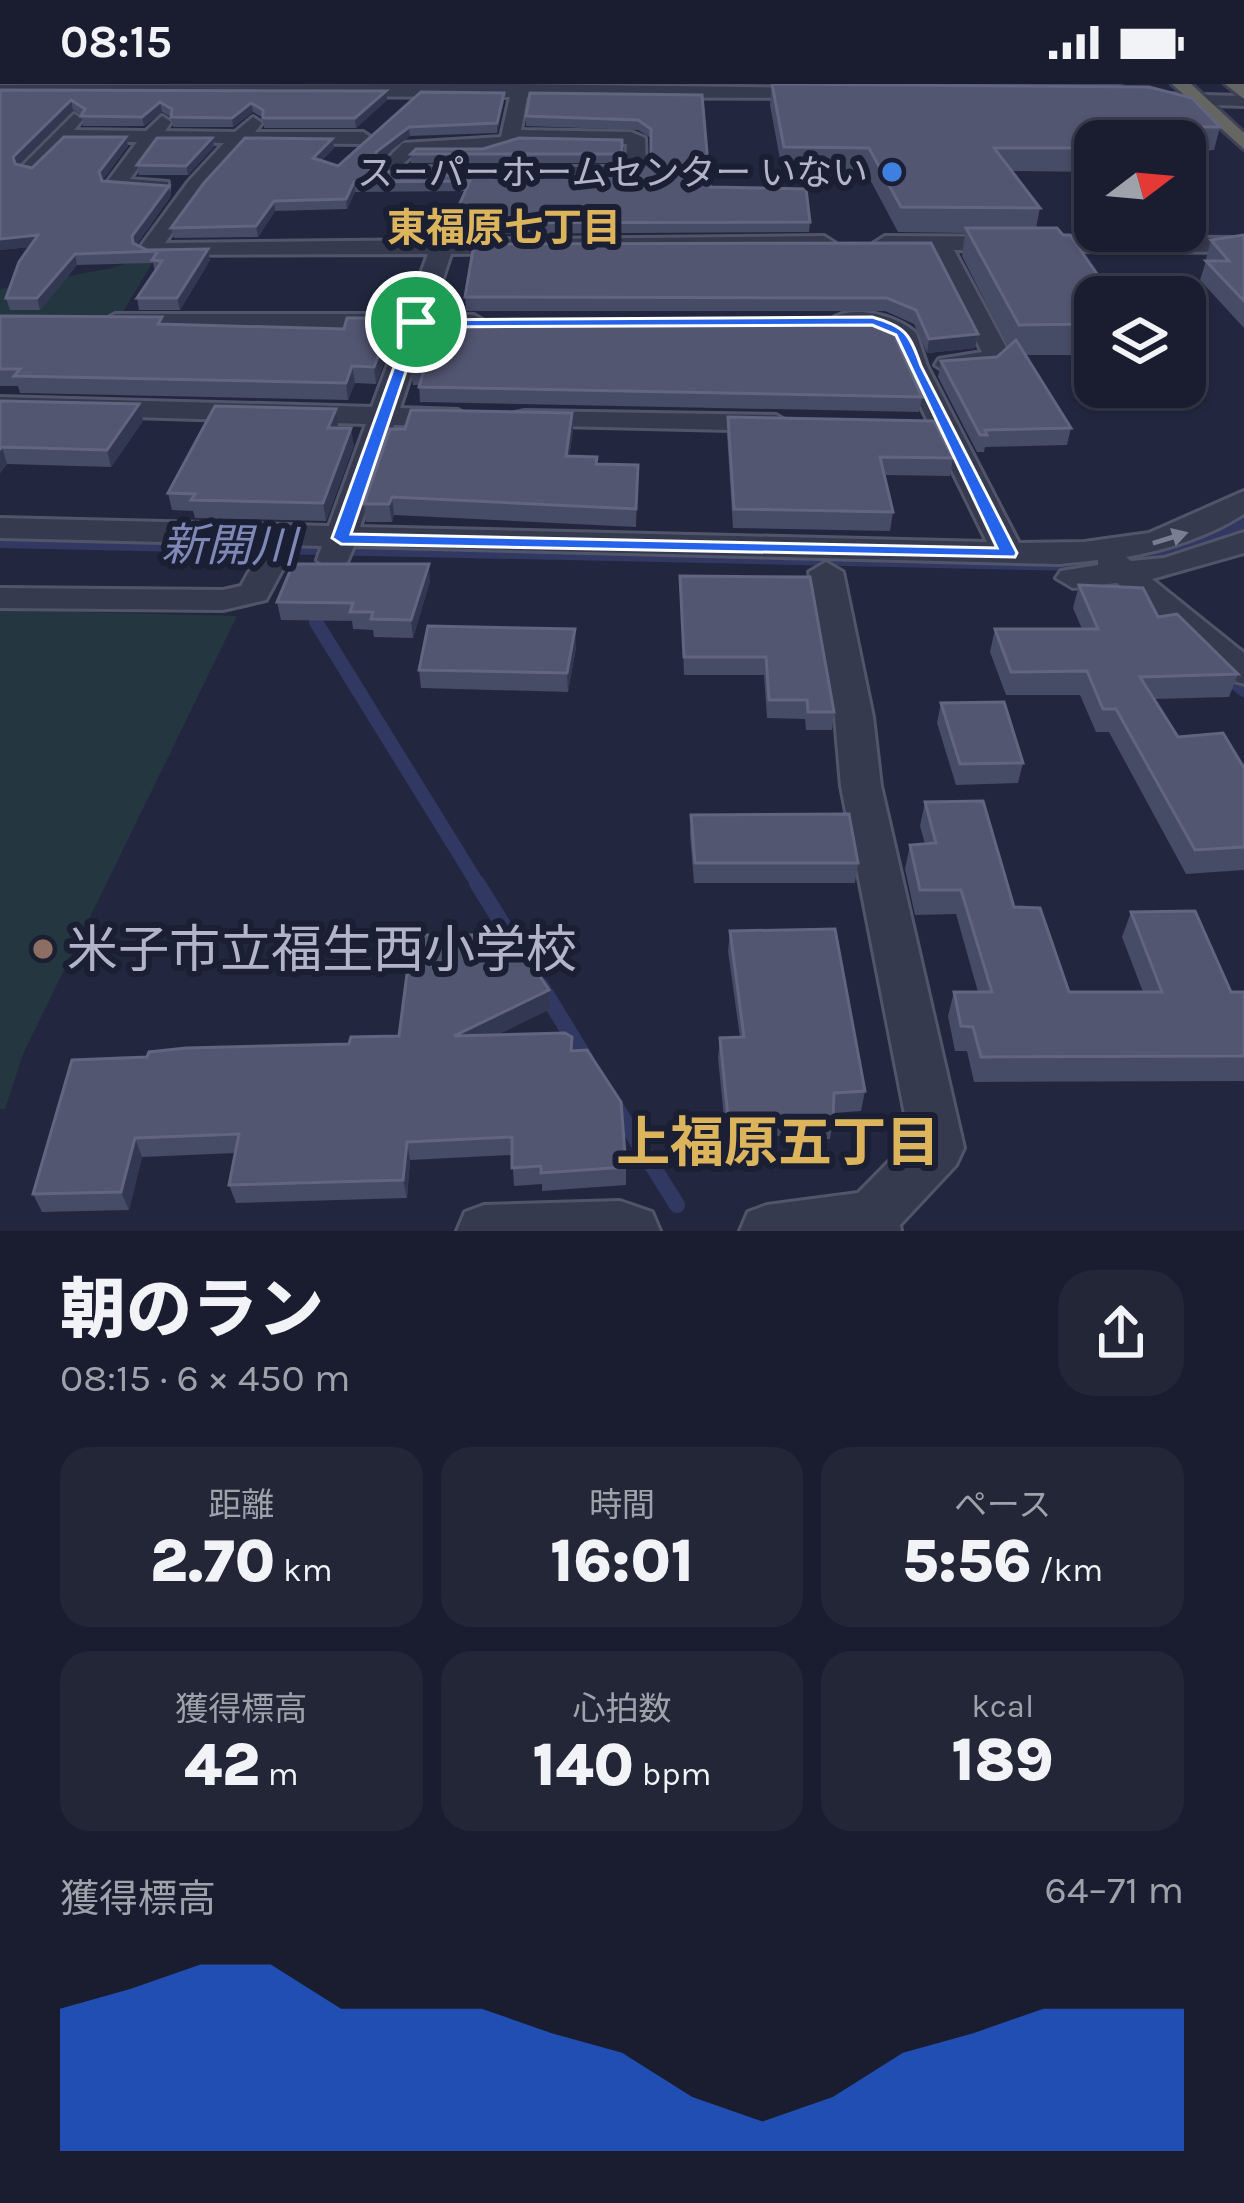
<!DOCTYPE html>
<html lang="ja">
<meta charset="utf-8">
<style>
body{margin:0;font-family:Karla,"Noto Sans JP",sans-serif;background:#232637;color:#f1f3f6;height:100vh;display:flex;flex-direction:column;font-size:45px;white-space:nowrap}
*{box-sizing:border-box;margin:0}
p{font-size:39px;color:#9fa2aa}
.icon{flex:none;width:66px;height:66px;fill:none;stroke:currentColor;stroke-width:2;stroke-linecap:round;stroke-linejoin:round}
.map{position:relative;height:1147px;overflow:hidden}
.drawer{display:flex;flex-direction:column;background:#1a1d2f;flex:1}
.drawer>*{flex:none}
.needle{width:78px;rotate:74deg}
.fabs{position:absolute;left:1074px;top:36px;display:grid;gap:24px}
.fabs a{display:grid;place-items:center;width:132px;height:132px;border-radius:24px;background:#1a1d2f;box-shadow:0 3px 9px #0004,0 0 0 3px #383b4b;font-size:60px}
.pin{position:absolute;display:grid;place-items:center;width:102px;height:102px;color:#fff;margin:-51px;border:6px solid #fff;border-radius:50%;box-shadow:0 3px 12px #0007}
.round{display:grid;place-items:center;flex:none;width:126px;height:126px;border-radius:36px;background:#232637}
.headline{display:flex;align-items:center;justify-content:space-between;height:204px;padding:0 60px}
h1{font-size:66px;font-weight:800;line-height:90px}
.figures{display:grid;grid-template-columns:repeat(3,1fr);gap:18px;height:204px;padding:12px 60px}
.figures div{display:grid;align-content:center;border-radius:30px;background:#232637;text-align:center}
.figures b{font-size:60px;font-weight:800}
.figures small{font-size:33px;font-weight:400}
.figures p{font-size:33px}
.chart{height:336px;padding:24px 60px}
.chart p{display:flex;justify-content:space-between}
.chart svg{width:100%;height:216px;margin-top:12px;fill:#2563eb;opacity:.7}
.status{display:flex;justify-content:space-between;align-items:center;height:84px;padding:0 60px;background:#1a1d2f;direction:ltr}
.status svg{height:33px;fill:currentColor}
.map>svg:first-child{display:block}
.green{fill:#243640}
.water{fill:#313963}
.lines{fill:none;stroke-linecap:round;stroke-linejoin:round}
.stream-far1{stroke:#313963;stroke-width:14}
.stream{stroke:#313963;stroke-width:16}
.minor-casing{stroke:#51556a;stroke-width:6}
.trunk-casing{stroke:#3e4257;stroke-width:6}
.minor{fill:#363a4f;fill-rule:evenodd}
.trunk{fill:#656561;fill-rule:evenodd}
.wall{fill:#464b66}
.shaded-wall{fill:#333852}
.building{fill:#525671;stroke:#61657f;stroke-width:3}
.oneway{fill:#7a7e93}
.route{fill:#2563eb;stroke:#fff;stroke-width:3;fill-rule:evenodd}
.shop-dot{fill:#3f7fe0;stroke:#1b1f34;stroke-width:4.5}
.education-dot{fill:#8d6e63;stroke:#1b1f34;stroke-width:4.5}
.labels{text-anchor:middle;stroke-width:12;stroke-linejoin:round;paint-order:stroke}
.far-poi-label{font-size:36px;fill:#b2b5ca;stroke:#1b1f34;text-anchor:end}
.far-neighbourhood-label{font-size:39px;font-weight:bold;fill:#dcb45b;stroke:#1b1f34}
.water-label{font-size:45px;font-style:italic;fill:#7f89b8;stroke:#1b1f34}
.near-poi-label{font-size:51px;fill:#b2b5ca;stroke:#1b1f34;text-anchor:start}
.near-neighbourhood-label{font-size:54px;font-weight:bold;fill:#dcb45b;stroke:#1b1f34}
</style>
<div class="status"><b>08:15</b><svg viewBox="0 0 49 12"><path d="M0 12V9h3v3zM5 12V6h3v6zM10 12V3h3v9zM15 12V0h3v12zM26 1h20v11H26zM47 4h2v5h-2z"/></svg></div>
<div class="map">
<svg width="1244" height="1147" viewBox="0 0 1244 1147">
<rect width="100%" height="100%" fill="#22273f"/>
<g class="green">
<path d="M 158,169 L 120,233 L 0,232 L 0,205 L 112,184 Z"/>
<path d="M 0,526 L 237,532 L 23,970 L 5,1025 L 0,1025 Z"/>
</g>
<path class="water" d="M 1244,428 L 1244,447 C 1192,475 1136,479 1078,487 L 0,464 L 0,452 L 1068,475 Z"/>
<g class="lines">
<g class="stream-far1">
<path d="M 316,538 L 479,802"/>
<path d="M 1222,588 L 1244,606"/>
</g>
<g class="stream">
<path d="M 477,799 L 518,865"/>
<path d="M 541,902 L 587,977"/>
<path d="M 614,1020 L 677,1121"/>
</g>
<g class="minor-casing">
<g id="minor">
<path d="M 512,0 L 818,4 L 827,9 L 818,14 L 527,13 L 521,46 L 631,48 L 645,54 L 646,84 L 629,97 L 399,96 L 377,85 L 403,59 L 501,53 L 510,13 L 0,11 L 0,1 ZM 519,58 L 627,60 L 626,83 L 400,83 L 415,69 L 482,69 Z"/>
<path d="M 1161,10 L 1244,12 L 1244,22 L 1155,19 L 1152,15 Z"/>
<path d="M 74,30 L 83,35 L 74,46 L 146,47 L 162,32 L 171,38 L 165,47 L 235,48 L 253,33 L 262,39 L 255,48 L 363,48 L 372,54 L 363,60 L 245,59 L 202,106 L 165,159 L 824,152 L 835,159 L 824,166 L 451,170 L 431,230 L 474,231 L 486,238 L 474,245 L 426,245 L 400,324 L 458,326 L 472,334 L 458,342 L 394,341 L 360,443 L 987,458 L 901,282 L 892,253 L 869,244 L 832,242 L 829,237 C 850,219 896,231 916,249 L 927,282 L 1019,459 L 1084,458 L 1149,449 L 1244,407 L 1244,430 C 1208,453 1167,466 1126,473 L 1131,477 L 1164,474 L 1244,448 L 1244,469 L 1152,495 L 1244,569 L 1244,600 L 1231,596 L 1117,499 L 1073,504 L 1056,494 L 1061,487 L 1098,481 L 1098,476 L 1059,480 L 354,462 L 345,483 L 333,486 L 317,476 L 322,462 L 0,454 L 0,434 L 329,442 L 366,340 L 0,329 L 0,313 L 372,323 L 401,245 L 115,244 L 103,237 L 115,230 L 406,230 L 428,170 L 141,171 L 138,166 L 188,98 L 224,59 L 157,58 L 130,95 L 168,98 L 168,106 L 161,108 L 115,107 L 105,101 L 137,58 L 64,58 L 36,90 L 22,90 L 22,82 Z"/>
<path d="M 885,152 L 1244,154 L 1244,168 L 954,166 L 1009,269 L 994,285 L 948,289 L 935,281 L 939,275 L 982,268 L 931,166 L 877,164 L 874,159 Z"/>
<path d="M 525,327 L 776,331 L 790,339 L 776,347 L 515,341 L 511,335 L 515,329 Z"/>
<path d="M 271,467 L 287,477 L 266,516 L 223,526 L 0,524 L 0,504 L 223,506 L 241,502 L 259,470 Z"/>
<path d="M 826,478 L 843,488 L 873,633 L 881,702 L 964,1064 L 956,1081 L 900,1141 L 901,1147 L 740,1147 L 748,1128 L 767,1121 L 858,1109 L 910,1056 L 841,702 L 835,633 L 809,488 Z"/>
<path d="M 620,1117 L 652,1128 L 660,1147 L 457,1147 L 465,1128 L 484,1121 Z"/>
</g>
</g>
<g class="trunk-casing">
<g id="trunk">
<path d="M 1172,0 L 1191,0 L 1244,49 L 1244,65 Z"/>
<path d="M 1225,0 L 1244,0 L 1244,15 Z"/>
</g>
</g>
<use href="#minor" class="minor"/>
<use href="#trunk" class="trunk"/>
</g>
<g class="wall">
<path d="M 772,0 L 1125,0 L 1117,3 L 1220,43 L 1214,66 L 1206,66 L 1200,88 L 1185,88 L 1185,57 L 1095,57 L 1095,88 L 1012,87 L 1040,124 L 1036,144 L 1095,213 L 1095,271 L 1025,271 L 1071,344 L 1067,361 L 985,363 L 984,368 L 977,368 L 938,293 L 941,277 L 997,273 L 1008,263 L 962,172 L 965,149 L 898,148 L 866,88 L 782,86 L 770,21 Z"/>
<path d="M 0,6 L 387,16 L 356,44 L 264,44 L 263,34 L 253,28 L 233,43 L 173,43 L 171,33 L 162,28 L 144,42 L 83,42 L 82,31 L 73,26 L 18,81 L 32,84 L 126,53 L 128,62 L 102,97 L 169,102 L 171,112 L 136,161 L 147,166 L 210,176 L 180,226 L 139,226 L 137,214 L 155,188 L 153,179 L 77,181 L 40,226 L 10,226 L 6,214 L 29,163 L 0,166 Z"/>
<path d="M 421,8 L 504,17 L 497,49 L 410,52 L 377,77 L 378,83 L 398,91 L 629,92 L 651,75 L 651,54 L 638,46 L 526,42 L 526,32 L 702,11 L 710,103 L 810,138 L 809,148 L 452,150 L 451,139 L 466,107 L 355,108 L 347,125 L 275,127 L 258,153 L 174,154 L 171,144 L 332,55 L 334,64 L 322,76 L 338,82 Z"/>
<path d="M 212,54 L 214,63 L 188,91 L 139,91 L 137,81 Z"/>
<path d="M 622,56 L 622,79 L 411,79 L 411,70 Z"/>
<path d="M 1244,151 L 1244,244 L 1200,196 L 1206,177 L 1207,177 L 1206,175 L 1211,156 Z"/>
<path d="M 931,159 L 978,250 L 975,264 L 927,269 L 914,240 L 885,227 L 466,227 L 465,213 Z"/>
<path d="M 0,232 L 164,240 L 344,245 L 393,234 L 395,250 L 376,300 L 355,299 L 348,316 L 20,309 L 18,302 L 0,302 Z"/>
<path d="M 411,286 L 922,313 L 919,328 L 420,318 L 419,301 L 413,301 Z"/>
<path d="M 0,317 L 139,320 L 143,337 L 111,383 L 7,380 L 0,389 Z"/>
<path d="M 572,329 L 573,346 L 569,372 L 597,380 L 638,381 L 636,443 L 394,431 L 392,438 L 366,438 L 364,420 L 405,345 Z"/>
<path d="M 728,333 L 953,374 L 950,392 L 884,391 L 893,428 L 890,447 L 733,444 L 727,350 Z"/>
<path d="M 338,342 L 337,344 L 354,361 L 326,437 L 195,434 L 193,427 L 172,426 L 168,409 Z"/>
<path d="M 680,492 L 834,628 L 832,646 L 806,646 L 805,635 L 767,634 L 764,591 L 684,591 Z"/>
<path d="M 430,497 L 413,554 L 374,553 L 373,546 L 353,545 L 352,537 L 281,536 L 277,518 Z"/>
<path d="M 1079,501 L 1158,533 L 1238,590 L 1229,613 L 1155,615 L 1178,653 L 1244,684 L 1244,786 L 1186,790 L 1109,648 L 1096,648 L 1080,611 L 1006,611 L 990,568 L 995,545 L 1082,545 L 1073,524 Z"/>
<path d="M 576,563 L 568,608 L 421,604 L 419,586 Z"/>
<path d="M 941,619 L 1023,679 L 1018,699 L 956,701 L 937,639 Z"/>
<path d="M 925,718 L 1014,823 L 1069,908 L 1143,908 L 1122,853 L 1131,828 L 1231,908 L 1244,908 L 1244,997 L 974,998 L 967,967 L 955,967 L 948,932 L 954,908 L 978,908 L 956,830 L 915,831 L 905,785 L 910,761 L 925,760 L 920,742 Z"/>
<path d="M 691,731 L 858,779 L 855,799 L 694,799 L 690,751 Z"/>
<path d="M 730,847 L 865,1007 L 861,1027 L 834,1029 L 830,1055 L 800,1056 L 798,1051 L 726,1054 L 718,974 L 720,954 L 740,953 L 728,867 Z"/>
<path d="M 549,906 L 550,925 L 497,951 L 572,967 L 626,1083 L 626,1101 L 542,1107 L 542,1100 L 514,1102 L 512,1071 L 410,1076 L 407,1114 L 236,1119 L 229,1101 L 236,1069 L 142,1073 L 129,1126 L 42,1128 L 33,1110 L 147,973 L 349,960 L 399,952 Z"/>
</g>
<g class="shaded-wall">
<path d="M 386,7 L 387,16 L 356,44 L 355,34 Z"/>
<path d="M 504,9 L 504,17 L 497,49 L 497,39 Z"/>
<path d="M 71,16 L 73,26 L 16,83 L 13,73 Z"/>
<path d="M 160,18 L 162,28 L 144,42 L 142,33 Z"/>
<path d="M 251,19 L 253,28 L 233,43 L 232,34 Z"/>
<path d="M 409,43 L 410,52 L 377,77 L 376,68 Z"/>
<path d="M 126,53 L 128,62 L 101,98 L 99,88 Z"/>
<path d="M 212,54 L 214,63 L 188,91 L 186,82 Z"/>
<path d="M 332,55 L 334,64 L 315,84 L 313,74 Z"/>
<path d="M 354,98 L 355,108 L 347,125 L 346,115 Z"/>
<path d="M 169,102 L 171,112 L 134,163 L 132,152 Z"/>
<path d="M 274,117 L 275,127 L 258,153 L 256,142 Z"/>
<path d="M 38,151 L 41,162 L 0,166 L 0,155 Z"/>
<path d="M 208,165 L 210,176 L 180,226 L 177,214 Z"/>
<path d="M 75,170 L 77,181 L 40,226 L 37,214 Z"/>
<path d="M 393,234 L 395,250 L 376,300 L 374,283 Z"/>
<path d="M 978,250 L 975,264 L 927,269 L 929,255 Z"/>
<path d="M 352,282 L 355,299 L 348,316 L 346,299 Z"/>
<path d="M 139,320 L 143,337 L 111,383 L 107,366 Z"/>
<path d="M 336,325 L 338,342 L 331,361 L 328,344 Z"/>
<path d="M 572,329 L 573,346 L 567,389 L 566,372 Z"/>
<path d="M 351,344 L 354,361 L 326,437 L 323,419 Z"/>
<path d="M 2,363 L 7,380 L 0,389 L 0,365 Z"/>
<path d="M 392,413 L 394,431 L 392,438 L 389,420 Z"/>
<path d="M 429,480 L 430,497 L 413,554 L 411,536 Z"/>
<path d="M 575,545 L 576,563 L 568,608 L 567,589 Z"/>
<path d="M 549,906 L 550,925 L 457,970 L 454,952 Z"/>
<path d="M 135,1054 L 142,1073 L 129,1126 L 121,1108 Z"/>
<path d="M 407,1058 L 410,1076 L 407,1114 L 403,1096 Z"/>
</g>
<g class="building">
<path d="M 772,0 L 1149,3 L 1192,14 L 1220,43 L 1186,43 L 1207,65 L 1185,65 L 1185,57 L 1095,57 L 1095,64 L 994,64 L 1040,124 L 901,123 L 869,64 L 784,63 Z"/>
<path d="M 0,6 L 386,7 L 355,34 L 263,34 L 263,26 L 251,19 L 232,34 L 171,33 L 172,25 L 160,18 L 142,33 L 81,32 L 85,25 L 71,16 L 13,73 L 15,80 L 32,84 L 64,53 L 126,53 L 99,88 L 102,97 L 169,102 L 132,152 L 133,159 L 147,166 L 208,165 L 177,214 L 137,214 L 162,177 L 152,176 L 158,167 L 75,170 L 37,214 L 6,214 L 19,178 L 38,151 L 0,155 Z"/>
<path d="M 421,8 L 504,9 L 497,39 L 409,43 L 376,68 L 377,83 L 398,91 L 629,92 L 651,75 L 651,45 L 638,36 L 526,32 L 530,9 L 702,11 L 710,103 L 806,105 L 810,138 L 451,139 L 470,97 L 354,98 L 346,115 L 274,117 L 256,142 L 171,144 L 204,99 L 245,54 L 332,55 L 313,74 L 338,82 Z"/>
<path d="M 157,54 L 212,54 L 186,82 L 137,81 Z"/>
<path d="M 519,54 L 622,56 L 622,70 L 411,70 L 416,65 L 483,65 Z"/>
<path d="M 966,144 L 1057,144 L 1063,151 L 1070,151 L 1113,213 L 1095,213 L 1095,240 L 1019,241 Z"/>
<path d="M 1244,151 L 1244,217 L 1206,177 L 1229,177 L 1211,156 Z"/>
<path d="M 931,159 L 978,250 L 929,255 L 916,226 L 887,214 L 465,213 L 474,160 Z"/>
<path d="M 0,232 L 162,233 L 158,240 L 344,245 L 347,234 L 393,234 L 374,283 L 352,282 L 346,299 L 14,292 L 20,285 L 0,285 Z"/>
<path d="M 428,236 L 881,237 L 890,242 L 922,313 L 419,303 L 424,286 L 411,286 Z"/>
<path d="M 1016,256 L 1071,344 L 985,346 L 987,351 L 980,351 L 941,277 L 997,273 Z"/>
<path d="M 0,317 L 139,320 L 107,366 L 2,363 L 0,365 Z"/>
<path d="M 215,322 L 336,325 L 328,344 L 351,344 L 323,419 L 191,416 L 195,410 L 168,409 Z"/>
<path d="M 411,326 L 572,329 L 566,372 L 597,373 L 596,380 L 638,381 L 636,425 L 392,413 L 389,420 L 364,420 L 390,345 L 405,345 Z"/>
<path d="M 728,333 L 934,337 L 953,374 L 880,373 L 893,428 L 734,425 Z"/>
<path d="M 293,480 L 429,480 L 411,536 L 371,535 L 373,528 L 350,528 L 353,519 L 277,518 Z"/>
<path d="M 680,492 L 810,493 L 834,628 L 808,628 L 807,616 L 769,616 L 766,573 L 684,573 Z"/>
<path d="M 1079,501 L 1143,504 L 1158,533 L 1177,530 L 1238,590 L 1140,593 L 1178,653 L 1223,649 L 1244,684 L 1244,763 L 1195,766 L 1116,625 L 1103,625 L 1087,587 L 1011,588 L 995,545 L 1098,545 Z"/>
<path d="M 428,542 L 575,545 L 567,589 L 419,586 Z"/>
<path d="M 1004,618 L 1023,679 L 960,680 L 941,619 Z"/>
<path d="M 983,717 L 1014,823 L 1040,824 L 1069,908 L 1162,908 L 1131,828 L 1195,827 L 1231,908 L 1244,908 L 1244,972 L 981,973 L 973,943 L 961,942 L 954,908 L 992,908 L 961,806 L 920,806 L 910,761 L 936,759 L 925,718 Z"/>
<path d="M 849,730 L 858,779 L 695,779 L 691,731 Z"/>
<path d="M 835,845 L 865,1007 L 834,1009 L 833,1035 L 803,1036 L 801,1031 L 728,1034 L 720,954 L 744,953 L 730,847 Z"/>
<path d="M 412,851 L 513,851 L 549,906 L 454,952 L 565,949 L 572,953 L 571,967 L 587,966 L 621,1018 L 626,1083 L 541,1089 L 541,1082 L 512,1084 L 512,1053 L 407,1058 L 403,1096 L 229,1101 L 239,1050 L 135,1054 L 121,1108 L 33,1110 L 72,976 L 147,973 L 149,968 L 186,964 L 349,960 L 351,953 L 399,952 Z"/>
</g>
<defs><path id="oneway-solid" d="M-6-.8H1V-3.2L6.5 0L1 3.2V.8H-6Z" transform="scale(3)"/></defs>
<use class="oneway" href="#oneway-solid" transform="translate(1170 454) rotate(-17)"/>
<path class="route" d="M 872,233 C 905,242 910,250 921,282 L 1017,469 L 1015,473 L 341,460 L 332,454 L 411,236 ZM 872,241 L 896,251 L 997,464 L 351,450 L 421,243 Z"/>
<circle class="shop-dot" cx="892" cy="88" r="12"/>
<circle class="education-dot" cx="43" cy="865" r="12"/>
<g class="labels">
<g class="far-poi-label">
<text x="868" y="101">スーパーホームセンター いない</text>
</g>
<g class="far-neighbourhood-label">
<text x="504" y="157">東福原七丁目</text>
</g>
<g class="water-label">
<text transform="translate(229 461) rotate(1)" y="16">新開川</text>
</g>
<g class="near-poi-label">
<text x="67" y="883">米子市立福生西小学校</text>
</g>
<g class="near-neighbourhood-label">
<text x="778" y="1077">上福原五丁目</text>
</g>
</g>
</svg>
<div class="fabs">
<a><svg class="needle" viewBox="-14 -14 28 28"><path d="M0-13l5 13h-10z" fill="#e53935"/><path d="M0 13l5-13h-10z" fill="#9fa2aa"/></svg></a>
<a><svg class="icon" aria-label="layers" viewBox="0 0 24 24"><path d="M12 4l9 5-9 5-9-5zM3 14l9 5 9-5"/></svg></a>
</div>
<div class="pin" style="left:416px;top:238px;background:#1e9e55"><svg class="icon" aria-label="arrive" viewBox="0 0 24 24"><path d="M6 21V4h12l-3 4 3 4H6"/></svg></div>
</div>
<section class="drawer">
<div class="headline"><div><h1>朝のラン</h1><p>08:15 · 6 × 450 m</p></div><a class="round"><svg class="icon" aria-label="share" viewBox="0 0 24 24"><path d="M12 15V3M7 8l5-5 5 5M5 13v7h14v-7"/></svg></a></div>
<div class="figures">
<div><p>距離</p><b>2.70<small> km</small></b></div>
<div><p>時間</p><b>16:01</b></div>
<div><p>ペース</p><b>5:56<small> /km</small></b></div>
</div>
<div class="figures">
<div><p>獲得標高</p><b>42<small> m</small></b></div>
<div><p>心拍数</p><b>140<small> bpm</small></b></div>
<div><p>kcal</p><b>189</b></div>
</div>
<div class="chart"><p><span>獲得標高</span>64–71 m</p>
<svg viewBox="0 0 160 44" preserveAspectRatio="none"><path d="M0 44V15L10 11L20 6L30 6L40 15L50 15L60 15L70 20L80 24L90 33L100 38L110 33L120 24L130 20L140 15L150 15L160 15V44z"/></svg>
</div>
</section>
